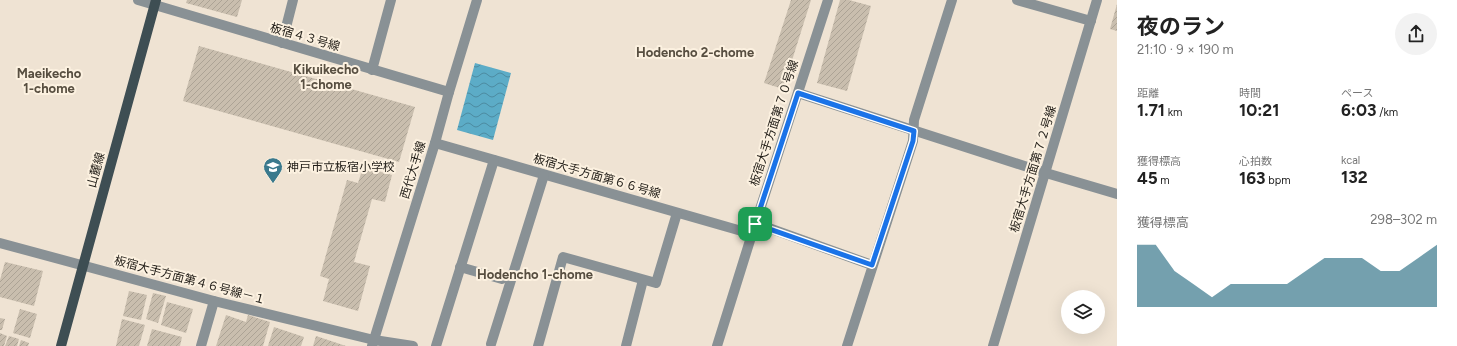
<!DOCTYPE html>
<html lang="ja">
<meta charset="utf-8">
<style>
body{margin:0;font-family:Figtree,"Noto Sans JP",sans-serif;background:#f2f2f2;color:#222;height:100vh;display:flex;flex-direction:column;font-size:15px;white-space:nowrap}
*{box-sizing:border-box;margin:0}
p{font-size:13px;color:#767676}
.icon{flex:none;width:22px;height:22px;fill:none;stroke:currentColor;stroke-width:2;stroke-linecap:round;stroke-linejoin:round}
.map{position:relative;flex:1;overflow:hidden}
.sheet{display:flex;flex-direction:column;background:#fff;width:340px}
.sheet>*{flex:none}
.buttons{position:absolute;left:1061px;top:290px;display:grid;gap:8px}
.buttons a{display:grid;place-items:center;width:44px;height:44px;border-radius:50%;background:#fff;box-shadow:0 4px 16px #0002;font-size:20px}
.pin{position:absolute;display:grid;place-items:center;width:34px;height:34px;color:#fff;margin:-17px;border-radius:8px;box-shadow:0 2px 6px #0006}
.round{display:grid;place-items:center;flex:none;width:42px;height:42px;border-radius:21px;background:#f2f2f2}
.overview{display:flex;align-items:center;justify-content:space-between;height:68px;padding:0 20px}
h1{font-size:22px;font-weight:700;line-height:30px}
.metrics{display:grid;grid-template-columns:repeat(3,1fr);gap:6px;height:68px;padding:4px 20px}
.metrics div{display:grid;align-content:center}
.metrics b{font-size:17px;font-weight:700}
.metrics small{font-size:11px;font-weight:400}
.metrics p{font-size:11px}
.chart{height:112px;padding:8px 20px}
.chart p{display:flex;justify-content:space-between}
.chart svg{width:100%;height:72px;margin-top:4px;fill:#3a798d;opacity:.7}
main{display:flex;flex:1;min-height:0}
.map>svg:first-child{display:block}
.water{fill:url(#water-waves)}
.building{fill:url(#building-hatch)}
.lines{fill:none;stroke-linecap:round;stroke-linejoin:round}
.minor{stroke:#899195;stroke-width:10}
.major{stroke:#3e4e53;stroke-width:10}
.route-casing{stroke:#fff;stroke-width:8}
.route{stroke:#1a73e8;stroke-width:5}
.labels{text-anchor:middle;stroke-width:4;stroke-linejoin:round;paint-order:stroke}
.street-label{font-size:12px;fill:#211d17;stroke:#fcf1e0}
.poi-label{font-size:12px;fill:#211d17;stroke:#fcf1e0;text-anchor:start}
.neighbourhood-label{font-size:13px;font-weight:bold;fill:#584f41;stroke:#fcf1e0}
</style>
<main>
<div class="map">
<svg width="1117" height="346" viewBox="0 0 1117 346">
<defs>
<pattern id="water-waves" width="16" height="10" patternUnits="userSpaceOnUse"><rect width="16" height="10" fill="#5cacc7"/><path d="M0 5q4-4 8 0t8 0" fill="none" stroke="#4c8ba1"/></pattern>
<pattern id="building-hatch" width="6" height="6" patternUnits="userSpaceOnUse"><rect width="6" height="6" fill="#c9beae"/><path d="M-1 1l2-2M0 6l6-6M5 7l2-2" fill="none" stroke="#aca395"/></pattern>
</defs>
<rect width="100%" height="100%" fill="#efe3d3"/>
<path class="water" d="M 475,63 L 511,73 L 493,140 L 457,130 Z"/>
<g class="building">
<path d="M 187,0 L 242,0 L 237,17 L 186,3 Z"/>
<path d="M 791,0 L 811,0 L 783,89 L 764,83 Z"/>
<path d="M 840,0 L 849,0 L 871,6 L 847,91 L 817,83 Z"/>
<path d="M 1117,4 L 1117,31 L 1110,29 Z"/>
<path d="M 199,46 L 415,107 L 399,162 L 183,101 Z"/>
<path d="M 363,167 L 392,175 L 385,202 L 372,199 L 354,262 L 370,266 L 358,311 L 323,301 L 329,279 L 320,276 L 347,180 L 358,183 Z"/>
<path d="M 5,262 L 43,271 L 34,306 L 0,297 L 0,280 Z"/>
<path d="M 129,291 L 147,295 L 141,320 L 123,316 Z"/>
<path d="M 153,293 L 166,296 L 158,323 L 146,319 Z"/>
<path d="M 167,302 L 193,309 L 186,333 L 161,325 Z"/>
<path d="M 20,309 L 37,314 L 30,338 L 13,333 Z"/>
<path d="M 226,315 L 246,322 L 248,315 L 270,322 L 263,346 L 216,346 Z"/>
<path d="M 0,318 L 5,319 L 2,330 L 0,330 Z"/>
<path d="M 122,319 L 145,325 L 139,346 L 116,346 Z"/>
<path d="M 274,327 L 304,337 L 301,346 L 268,346 Z"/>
<path d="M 152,329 L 182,337 L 180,346 L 147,346 Z"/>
<path d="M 0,333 L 7,336 L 4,346 L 0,346 Z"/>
<path d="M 9,336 L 19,339 L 17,346 L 5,346 Z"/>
<path d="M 316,336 L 346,346 L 313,346 Z"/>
<path d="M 21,340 L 29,343 L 28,346 L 19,346 Z"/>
</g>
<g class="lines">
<g class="minor">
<path d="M 138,0 L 449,92"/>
<path d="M 1017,0 L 1091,21"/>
<path d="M 282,43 L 293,0"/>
<path d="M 372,70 L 391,0"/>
<path d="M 798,93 L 1046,173 L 1117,194"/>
<path d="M 435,143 L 752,234"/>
<path d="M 755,223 L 872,265"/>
<path d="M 0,243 L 214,301 L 374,340 L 413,346"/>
<path d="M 460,267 L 502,279"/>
<path d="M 491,344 L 544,175"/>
<path d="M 201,346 L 214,301"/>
<path d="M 372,346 L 435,143 L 449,92 L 477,0"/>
<path d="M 436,346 L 494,160"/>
<path d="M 538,346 L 563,257 L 656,283 L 677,213"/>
<path d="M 626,346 L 643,280"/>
<path d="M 717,346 L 752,234 L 828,0"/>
<path d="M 847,346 L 913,141 L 914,120 L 952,0"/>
<path d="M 993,346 L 1097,0"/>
</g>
<path class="major" d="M 61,346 L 156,0"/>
</g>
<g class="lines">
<g class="route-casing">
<path id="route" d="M 798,93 L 914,131 L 913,141 L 872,265 L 755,224 Z"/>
</g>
<use href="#route" class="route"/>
</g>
<defs>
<g id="school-pin" transform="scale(1)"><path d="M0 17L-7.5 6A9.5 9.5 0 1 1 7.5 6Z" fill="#3a798d" stroke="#fcf1e0"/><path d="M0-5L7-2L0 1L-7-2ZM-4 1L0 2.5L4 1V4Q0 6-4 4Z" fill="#fff"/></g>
</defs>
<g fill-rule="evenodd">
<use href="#school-pin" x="273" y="167"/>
</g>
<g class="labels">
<g class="street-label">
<text transform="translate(305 37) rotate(16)" y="4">板宿４３号線</text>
<text transform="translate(774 123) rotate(-72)" y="4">板宿大手方面第７０号線</text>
<text transform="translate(1033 169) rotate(-73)" y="4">板宿大手方面第７２号線</text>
<text transform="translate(96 170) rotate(-75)" y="4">山麓線</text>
<text transform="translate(413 170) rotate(-73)" y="4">西代大手線</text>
<text transform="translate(597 176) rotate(16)" y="4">板宿大手方面第６６号線</text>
<text transform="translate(190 280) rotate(15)" y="4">板宿大手方面第４６号線－１</text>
</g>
<g class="poi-label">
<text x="287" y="171">神戸市立板宿小学校</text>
</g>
<g class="neighbourhood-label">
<text x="695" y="57">Hodencho 2-chome</text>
<text x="326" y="74">Kikuikecho<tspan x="326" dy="15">1-chome</tspan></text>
<text x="49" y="78">Maeikecho<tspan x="49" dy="15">1-chome</tspan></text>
<text x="535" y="279">Hodencho 1-chome</text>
</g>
</g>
</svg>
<div class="buttons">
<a><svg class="icon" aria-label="layers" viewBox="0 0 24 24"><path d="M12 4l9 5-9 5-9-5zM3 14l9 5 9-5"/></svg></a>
</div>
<div class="pin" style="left:755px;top:224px;background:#1e9e55"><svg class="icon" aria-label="arrive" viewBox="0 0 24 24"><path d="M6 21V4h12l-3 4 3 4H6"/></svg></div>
</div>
<section class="sheet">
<div class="overview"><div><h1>夜のラン</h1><p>21:10 · 9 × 190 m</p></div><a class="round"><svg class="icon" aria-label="share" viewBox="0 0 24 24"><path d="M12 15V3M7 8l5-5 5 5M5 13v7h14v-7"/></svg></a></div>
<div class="metrics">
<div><p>距離</p><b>1.71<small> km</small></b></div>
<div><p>時間</p><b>10:21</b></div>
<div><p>ペース</p><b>6:03<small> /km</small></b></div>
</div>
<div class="metrics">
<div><p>獲得標高</p><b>45<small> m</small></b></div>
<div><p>心拍数</p><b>163<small> bpm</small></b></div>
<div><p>kcal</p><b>132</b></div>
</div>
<div class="chart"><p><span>獲得標高</span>298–302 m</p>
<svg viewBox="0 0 160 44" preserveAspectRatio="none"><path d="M0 44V6L10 6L20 22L30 30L40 38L50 30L60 30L70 30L80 30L90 22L100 14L110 14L120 14L130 22L140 22L150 14L160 6V44z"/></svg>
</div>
</section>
</main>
